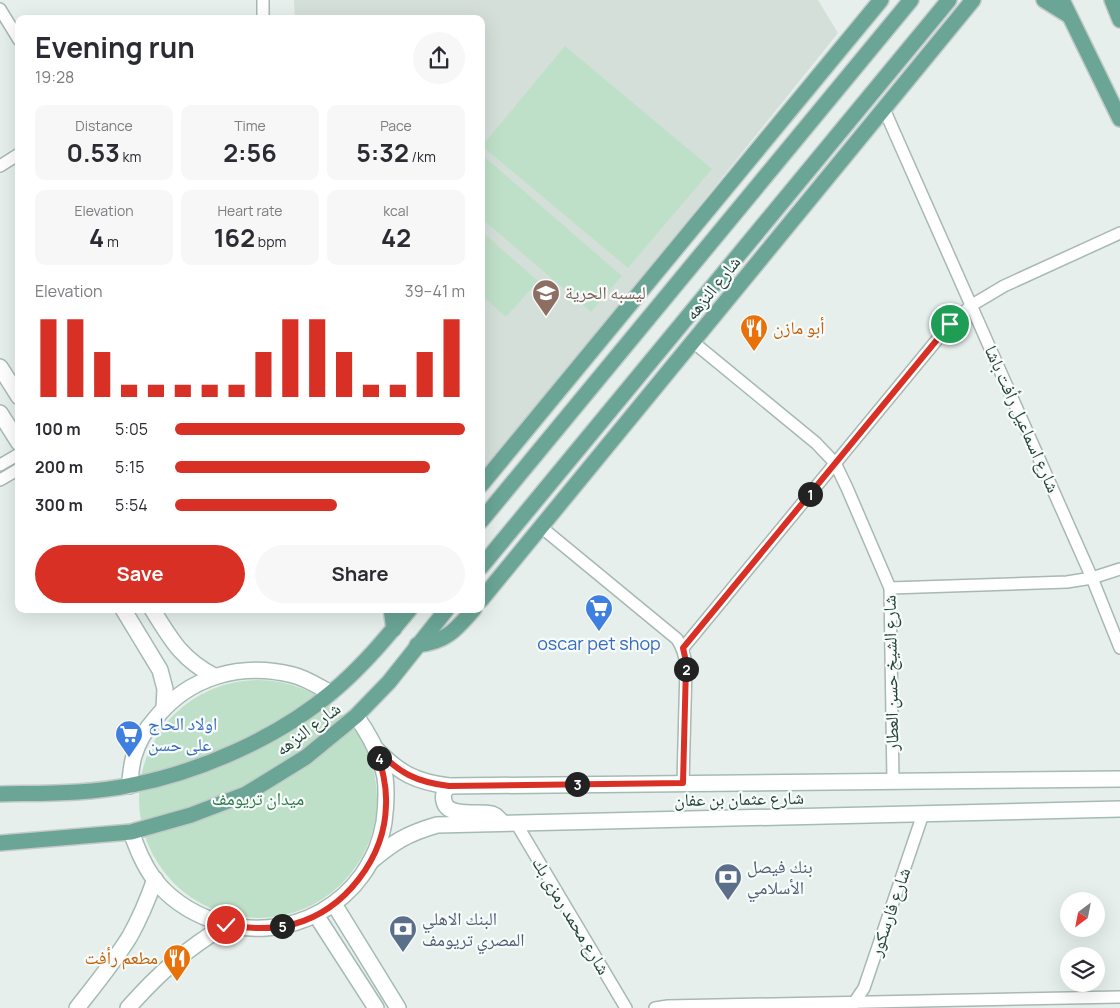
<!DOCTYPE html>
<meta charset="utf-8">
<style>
body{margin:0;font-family:Manrope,"Noto Naskh Arabic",sans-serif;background:#f7f7f7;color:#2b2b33;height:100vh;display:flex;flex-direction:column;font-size:19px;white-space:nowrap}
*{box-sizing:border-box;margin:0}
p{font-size:16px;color:#7c7c81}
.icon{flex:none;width:28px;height:28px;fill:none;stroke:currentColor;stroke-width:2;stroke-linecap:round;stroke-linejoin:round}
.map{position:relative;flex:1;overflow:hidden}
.drawer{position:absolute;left:15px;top:15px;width:470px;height:598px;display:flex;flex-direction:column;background:#fff;border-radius:10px;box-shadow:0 5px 20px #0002}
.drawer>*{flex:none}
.needle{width:32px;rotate:212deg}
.buttons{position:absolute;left:1060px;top:892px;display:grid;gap:10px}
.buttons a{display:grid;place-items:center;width:45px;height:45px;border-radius:50%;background:#fff;box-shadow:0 5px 20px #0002;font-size:25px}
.pin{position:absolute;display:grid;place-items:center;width:42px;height:42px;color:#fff;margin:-21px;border:2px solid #fff;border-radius:50%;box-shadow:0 1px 5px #0007}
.km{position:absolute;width:25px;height:25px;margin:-12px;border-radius:50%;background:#222;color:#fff;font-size:14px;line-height:25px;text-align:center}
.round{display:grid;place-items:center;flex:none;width:52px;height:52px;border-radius:26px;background:#f7f7f7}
.headline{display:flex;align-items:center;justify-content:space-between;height:85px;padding:0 20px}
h1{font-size:28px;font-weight:700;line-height:38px}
.stats{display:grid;grid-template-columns:repeat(3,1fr);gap:8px;height:85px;padding:5px 20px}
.stats div{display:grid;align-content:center;border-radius:10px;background:#f7f7f7;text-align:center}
.stats b{font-size:25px;font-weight:700}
.stats small{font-size:14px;font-weight:400}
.stats p{font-size:14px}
.chart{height:140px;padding:10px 20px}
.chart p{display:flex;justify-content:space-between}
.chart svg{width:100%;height:90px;margin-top:5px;stroke:#d93025;stroke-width:6}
.button{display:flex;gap:10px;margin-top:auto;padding:10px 20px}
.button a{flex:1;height:58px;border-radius:30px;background:#d93025;color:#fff;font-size:20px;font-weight:700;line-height:58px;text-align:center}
.button a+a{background:#f7f7f7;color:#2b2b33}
ul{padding:0 20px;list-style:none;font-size:16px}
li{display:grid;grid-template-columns:80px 60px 1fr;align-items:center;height:38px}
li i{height:12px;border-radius:6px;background:#d93025}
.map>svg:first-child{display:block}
.built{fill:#d4dfda}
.green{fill:#bfe0c8}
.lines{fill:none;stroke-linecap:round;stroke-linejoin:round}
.street-casing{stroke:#a8b8b2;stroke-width:14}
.secondary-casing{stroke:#a4bbb3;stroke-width:18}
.primary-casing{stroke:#c2cac8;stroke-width:18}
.street{stroke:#fff;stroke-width:11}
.secondary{stroke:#fff;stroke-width:15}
.primary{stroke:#6aa596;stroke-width:15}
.route-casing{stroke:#fff;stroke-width:10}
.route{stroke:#d93025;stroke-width:6}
.labels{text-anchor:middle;stroke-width:4.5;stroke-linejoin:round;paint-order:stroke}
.street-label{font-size:18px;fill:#24423a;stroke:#f7fbf9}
.education-label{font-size:18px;fill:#785e54;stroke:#f7fbf9;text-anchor:start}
.food-label{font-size:18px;fill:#c56008;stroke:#f7fbf9;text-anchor:start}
.shop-label{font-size:18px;fill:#366cbe;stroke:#f7fbf9}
.park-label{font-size:18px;fill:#2d7a4b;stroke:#f7fbf9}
.service-label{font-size:18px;fill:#4e5e75;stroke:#f7fbf9;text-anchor:start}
</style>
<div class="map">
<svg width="1120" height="1008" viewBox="0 0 1120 1008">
<rect width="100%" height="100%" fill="#e6efeb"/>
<path class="built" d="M 294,0 L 818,0 L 838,33 L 481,478 L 481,19 L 295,19 Z"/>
<g class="green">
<path d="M 565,46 L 712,169 L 628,268 L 482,146 Z"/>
<path d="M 481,154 L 622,276 L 591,312 L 481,218 Z"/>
<path d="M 481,231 L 538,281 L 506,317 L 481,295 Z"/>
<circle cx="258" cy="799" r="119"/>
</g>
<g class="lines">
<g class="street-casing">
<g id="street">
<path d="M 263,0 L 263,19"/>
<path d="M 0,9 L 19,40"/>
<path d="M 884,109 L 1092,578 L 1120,648"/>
<path d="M 0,166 L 19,154"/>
<path d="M 693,342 L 816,443 L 835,463 L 847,488 L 890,588 L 893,781"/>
<path d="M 0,465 L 19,454"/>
<path d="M 0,480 L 19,469"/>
<path d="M 541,527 L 677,639 C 683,648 685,655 686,666 L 683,783"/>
<path d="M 890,588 L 1067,582 L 1092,578 L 1120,569"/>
<path d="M 683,648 L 950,324 L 972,305 L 1004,286 L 1120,233"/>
<path d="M 516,823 L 626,1008"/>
<path d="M 852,1006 L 864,988 L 923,814"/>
<path d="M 655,1008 L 668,1006 L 1120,997"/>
</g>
</g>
<g class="secondary-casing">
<g id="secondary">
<path d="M 0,367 L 19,397"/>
<path d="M 0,413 L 19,443"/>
<path d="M 123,609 L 160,670 L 165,689 L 164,708"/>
<path d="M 152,609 C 171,639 181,659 214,676"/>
<path d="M 376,749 C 399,773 416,782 449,786 L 1120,779"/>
<path d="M 129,786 C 131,776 131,765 134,756 C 138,742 146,729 155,719 C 189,676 241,662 293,675 C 306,678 319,687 331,693"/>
<path d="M 449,786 C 445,790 442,794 444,801 C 447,818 479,811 492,814 L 496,816 L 503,823"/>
<path d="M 131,832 C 137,848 143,864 154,879 C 169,898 190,912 212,920 C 287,948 371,902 384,822 C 386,807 387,792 385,777 C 380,754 369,734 356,716"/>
<path d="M 370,862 C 394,842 406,834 437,825 L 1120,809"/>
<path d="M 334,904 L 398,1008"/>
<path d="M 316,915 L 376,1008"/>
<path d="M 77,1008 C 95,985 114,962 130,936 C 140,918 148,899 155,879"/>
<path d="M 128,1008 C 159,973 186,949 226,925"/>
</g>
</g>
<g class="primary-casing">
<g id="primary">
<path d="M 1044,0 L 1068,15"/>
<path d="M 1062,0 L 1120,119"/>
<path d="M 1112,0 L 1120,20"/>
<path d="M 481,485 L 881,0"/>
<path d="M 481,521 L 911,0"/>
<path d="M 481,567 L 949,0"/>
<path d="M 481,600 L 973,0"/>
<path d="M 391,609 L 394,629"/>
<path d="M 417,645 C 446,642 456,630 474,609"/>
<path d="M 0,794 C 44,793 89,794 132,785 C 200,772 279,737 332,692 C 362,667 386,638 410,609"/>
<path d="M 0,843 L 131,832 L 191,815 L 246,794 L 306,757 L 356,716 L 389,682 L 447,609"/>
</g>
</g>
<use href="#street" class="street"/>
<use href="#secondary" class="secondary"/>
<use href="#primary" class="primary"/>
</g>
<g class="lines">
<g class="route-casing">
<path id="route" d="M 226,925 C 249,929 271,930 294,924 C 345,910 385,858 386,805 C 387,786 382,768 376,749 C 399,773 416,782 449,786 L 683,783 L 686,666 L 685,657 L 683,648 L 950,324"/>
</g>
<use href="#route" class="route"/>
</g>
<defs>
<g id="school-pin" transform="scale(1.4375)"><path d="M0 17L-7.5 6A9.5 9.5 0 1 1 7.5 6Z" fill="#8d6e63" stroke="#f7fbf9"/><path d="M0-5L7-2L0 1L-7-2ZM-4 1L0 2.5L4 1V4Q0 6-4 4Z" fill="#fff"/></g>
<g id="restaurant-pin" transform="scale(1.4375)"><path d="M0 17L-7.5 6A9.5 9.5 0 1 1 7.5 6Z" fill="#e8710a" stroke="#f7fbf9"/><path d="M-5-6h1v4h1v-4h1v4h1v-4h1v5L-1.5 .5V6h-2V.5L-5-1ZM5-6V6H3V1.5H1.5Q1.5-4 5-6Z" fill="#fff"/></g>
<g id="supermarket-pin" transform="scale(1.4375)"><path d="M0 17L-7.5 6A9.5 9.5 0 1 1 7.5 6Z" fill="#3f7fe0" stroke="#f7fbf9"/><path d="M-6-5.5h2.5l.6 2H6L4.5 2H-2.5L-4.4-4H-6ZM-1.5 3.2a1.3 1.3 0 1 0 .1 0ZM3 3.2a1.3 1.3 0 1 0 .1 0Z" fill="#fff"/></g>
<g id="bank-pin" transform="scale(1.4375)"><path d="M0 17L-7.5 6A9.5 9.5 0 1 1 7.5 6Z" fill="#5c6f8a" stroke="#f7fbf9"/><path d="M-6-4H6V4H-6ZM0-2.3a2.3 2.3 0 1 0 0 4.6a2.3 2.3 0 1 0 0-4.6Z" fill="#fff"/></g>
</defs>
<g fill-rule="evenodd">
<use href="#school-pin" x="546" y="293"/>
<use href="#restaurant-pin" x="754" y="328"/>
<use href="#supermarket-pin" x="599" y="608"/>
<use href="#supermarket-pin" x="129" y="734"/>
<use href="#bank-pin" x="728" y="877"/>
<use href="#bank-pin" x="403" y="929"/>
<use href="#restaurant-pin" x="177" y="958"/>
</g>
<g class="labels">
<g class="street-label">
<text transform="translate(713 288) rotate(-51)" y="6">شارع النزهه</text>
<text transform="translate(1022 419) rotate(66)" y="6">شارع اسماعيل رأفت باشا</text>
<text transform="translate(891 673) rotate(-91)" y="6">شارع الشيخ حسن العطار</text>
<text transform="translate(308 729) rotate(-37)" y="6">شارع النزهه</text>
<text transform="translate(739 799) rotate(-1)" y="6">شارع عثمان بن عفان</text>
<text transform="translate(890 912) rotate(-71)" y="6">شارع فارسكور</text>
<text transform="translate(571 916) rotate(59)" y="6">شارع محمد رمزى بك</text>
</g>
<g class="education-label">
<text x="565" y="299">ليسبه الحرية</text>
</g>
<g class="food-label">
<text x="773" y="334">أبو مازن</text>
<text x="158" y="964" text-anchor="end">مطعم رأفت</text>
</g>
<g class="shop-label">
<text x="599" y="650">oscar pet shop</text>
<text x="148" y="730" text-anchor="start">اولاد الحاج<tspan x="148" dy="21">على حسن</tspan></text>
</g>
<g class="park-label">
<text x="258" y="805">ميدان تريومف</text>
</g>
<g class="service-label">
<text x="747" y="873">بنك فيصل<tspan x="747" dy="21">الأسلامي</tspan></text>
<text x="422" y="925">البنك الاهلي<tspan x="422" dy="21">المصري تريومف</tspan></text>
</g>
</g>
</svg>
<div class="buttons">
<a><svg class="needle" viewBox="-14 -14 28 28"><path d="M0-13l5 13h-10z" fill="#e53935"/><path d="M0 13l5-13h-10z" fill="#7c7c81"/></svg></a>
<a><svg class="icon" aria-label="layers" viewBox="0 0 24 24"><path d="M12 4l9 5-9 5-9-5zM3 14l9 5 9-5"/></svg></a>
</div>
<div class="pin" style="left:950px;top:324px;background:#1e9e55"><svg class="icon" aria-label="arrive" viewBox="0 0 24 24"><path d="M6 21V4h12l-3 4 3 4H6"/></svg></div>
<div class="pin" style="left:226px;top:925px;background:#d93025"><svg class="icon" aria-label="check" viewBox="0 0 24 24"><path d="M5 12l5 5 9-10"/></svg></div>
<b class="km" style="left:810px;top:494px">1</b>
<b class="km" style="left:686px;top:669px">2</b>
<b class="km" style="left:577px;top:784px">3</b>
<b class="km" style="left:379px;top:758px">4</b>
<b class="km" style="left:282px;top:926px">5</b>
<section class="drawer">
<div class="headline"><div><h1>Evening run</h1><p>19:28</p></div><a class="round"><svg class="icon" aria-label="share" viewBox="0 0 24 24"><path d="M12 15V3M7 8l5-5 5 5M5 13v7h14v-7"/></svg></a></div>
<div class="stats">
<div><p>Distance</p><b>0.53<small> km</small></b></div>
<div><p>Time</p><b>2:56</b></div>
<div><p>Pace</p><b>5:32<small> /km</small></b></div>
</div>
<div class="stats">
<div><p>Elevation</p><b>4<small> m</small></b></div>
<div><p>Heart rate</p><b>162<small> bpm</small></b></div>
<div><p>kcal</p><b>42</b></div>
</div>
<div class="chart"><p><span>Elevation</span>39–41 m</p>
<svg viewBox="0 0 160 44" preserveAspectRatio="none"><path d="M5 44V6M15 44V6M25 44V22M35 44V38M45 44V38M55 44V38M65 44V38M75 44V38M85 44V22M95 44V6M105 44V6M115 44V22M125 44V38M135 44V38M145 44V22M155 44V6"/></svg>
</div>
<ul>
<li><b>100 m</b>5:05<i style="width:100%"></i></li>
<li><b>200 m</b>5:15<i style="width:88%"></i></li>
<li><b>300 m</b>5:54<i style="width:56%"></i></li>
</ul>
<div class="button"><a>Save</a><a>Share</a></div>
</section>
</div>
